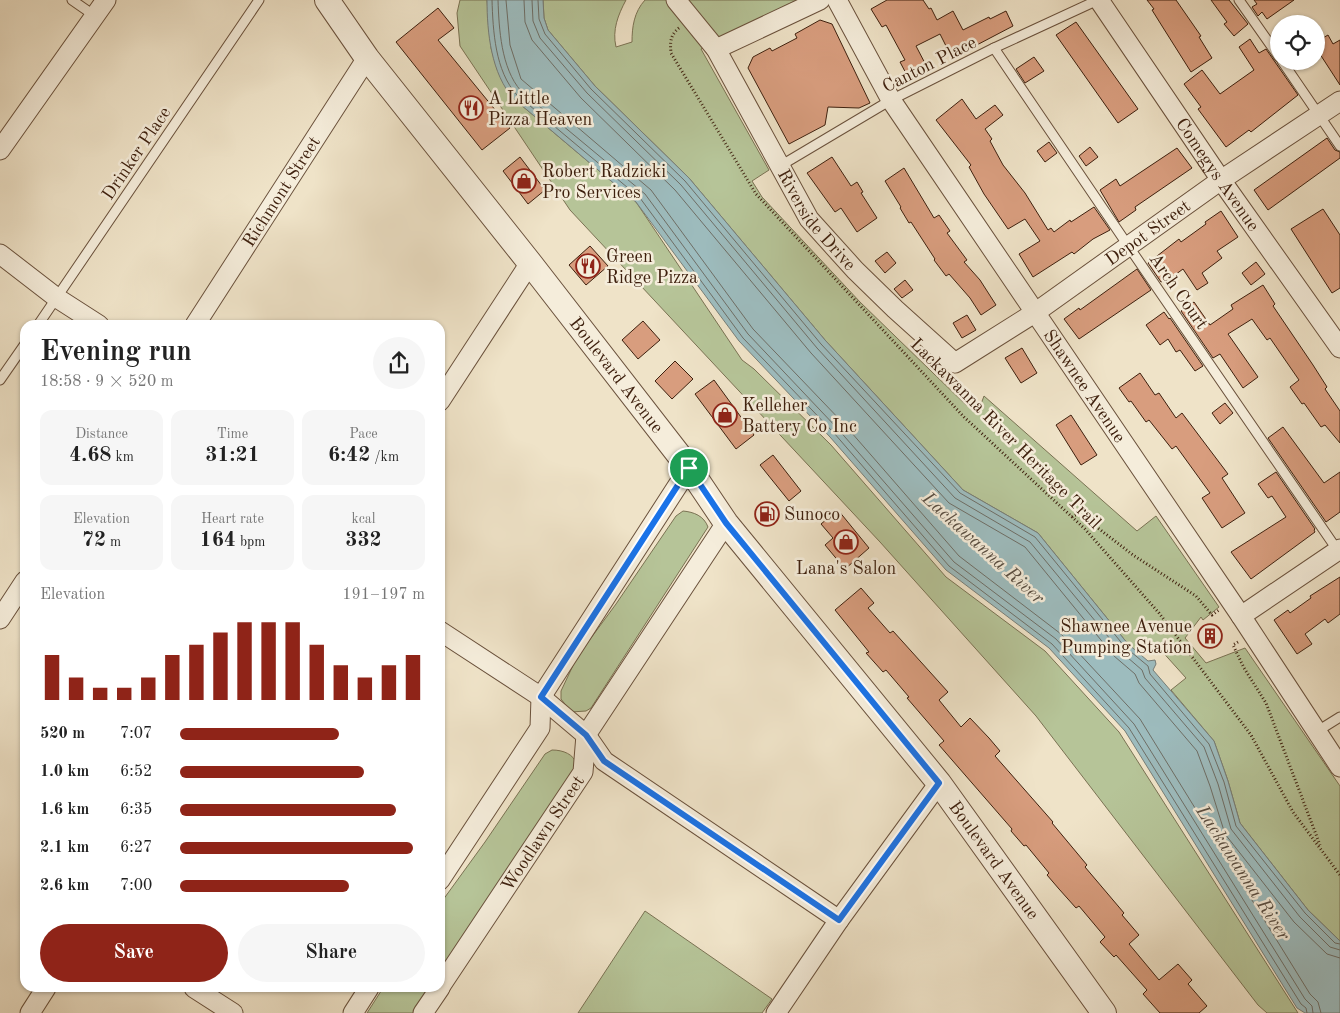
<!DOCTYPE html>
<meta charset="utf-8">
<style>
body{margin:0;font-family:"Old Standard TT",serif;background:#f6f6f6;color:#222;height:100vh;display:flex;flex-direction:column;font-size:19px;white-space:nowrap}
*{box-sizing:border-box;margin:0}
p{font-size:16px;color:#767676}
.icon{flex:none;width:28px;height:28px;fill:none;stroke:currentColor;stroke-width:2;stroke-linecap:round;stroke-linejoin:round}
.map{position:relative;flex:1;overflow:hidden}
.side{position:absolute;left:20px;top:320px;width:425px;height:672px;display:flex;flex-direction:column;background:#fff;border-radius:15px;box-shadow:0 1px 4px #0004}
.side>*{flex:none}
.tools{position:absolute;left:1270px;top:15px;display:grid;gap:10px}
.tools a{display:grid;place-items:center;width:55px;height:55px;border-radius:50%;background:#fff;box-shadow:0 1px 4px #0004;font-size:25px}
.pin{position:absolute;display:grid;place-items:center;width:42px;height:42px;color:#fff;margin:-21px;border:2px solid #fff;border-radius:50%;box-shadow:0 1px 5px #0007}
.round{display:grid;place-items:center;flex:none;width:52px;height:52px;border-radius:26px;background:#f6f6f6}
.headline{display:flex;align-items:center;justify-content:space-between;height:85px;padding:0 20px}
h1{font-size:28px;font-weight:600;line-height:38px}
.metrics{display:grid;grid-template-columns:repeat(3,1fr);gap:8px;height:85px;padding:5px 20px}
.metrics div{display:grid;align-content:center;border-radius:12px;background:#f6f6f6;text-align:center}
.metrics b{font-size:21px;font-weight:600}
.metrics small{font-size:14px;font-weight:400}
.metrics p{font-size:14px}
.chart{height:140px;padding:10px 20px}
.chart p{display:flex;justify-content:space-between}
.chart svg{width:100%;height:90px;margin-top:5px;stroke:#8f2418;stroke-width:6}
.button{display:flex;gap:10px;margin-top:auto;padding:10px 20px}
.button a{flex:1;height:58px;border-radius:30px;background:#8f2418;color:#fff;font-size:20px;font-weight:600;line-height:58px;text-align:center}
.button a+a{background:#f6f6f6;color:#222}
ul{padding:0 20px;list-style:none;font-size:16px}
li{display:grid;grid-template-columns:80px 60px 1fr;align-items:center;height:38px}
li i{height:12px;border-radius:6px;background:#8f2418}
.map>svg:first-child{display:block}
.green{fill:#b6c498;stroke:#7a7253}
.water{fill:#9dbcbe;stroke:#777e78}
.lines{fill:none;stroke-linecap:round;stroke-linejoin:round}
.shore{stroke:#6e6e66;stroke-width:1}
.building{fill:#d89d7e;stroke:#3e200e}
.service-casing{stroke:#6a513c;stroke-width:11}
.minor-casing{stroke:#6a513c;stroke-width:21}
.tertiary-casing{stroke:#6a513c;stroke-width:26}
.path{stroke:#3e200e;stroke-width:3;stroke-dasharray:1 2.5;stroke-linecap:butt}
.service{stroke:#f5eddb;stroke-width:9}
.minor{stroke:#f5eddb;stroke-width:19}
.tertiary{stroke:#f5eddb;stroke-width:24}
.route-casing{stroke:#fff;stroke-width:10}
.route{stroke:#1a73e8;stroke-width:6}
.labels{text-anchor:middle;stroke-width:5;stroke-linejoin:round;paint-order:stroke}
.street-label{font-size:18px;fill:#3e200e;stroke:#f5eddb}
.poi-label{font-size:18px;fill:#3e200e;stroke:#f5eddb;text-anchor:start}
.water-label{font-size:19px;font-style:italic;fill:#5a4f43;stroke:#f5eddb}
</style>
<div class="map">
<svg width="1340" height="1013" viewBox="0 0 1340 1013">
<rect width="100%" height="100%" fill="#efe3c8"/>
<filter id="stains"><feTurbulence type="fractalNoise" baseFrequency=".004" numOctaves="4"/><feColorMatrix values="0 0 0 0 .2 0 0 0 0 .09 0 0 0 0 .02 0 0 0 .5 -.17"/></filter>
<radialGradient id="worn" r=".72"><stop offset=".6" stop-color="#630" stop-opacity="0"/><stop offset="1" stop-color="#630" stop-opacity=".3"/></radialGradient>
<g class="green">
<path d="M 460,0 L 487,0 L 491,48 L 497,69 L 514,99 L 636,202 L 742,360 L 754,369 L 831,445 L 946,577 L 1045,651 L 1119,732 L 1298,1013 L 1267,1013 L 1258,1005 L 1036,716 L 880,542 L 570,210 L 460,46 L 457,13 Z"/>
<path d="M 543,0 L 626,0 C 618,15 612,30 616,47 L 632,42 C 632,27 634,12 645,0 L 797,0 L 701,49 L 769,170 L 752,181 L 762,197 L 860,302 L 966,405 L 976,409 L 981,404 L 984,396 L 1137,531 L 1156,516 L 1219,607 L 1203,620 L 1201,617 L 1185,638 L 1206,663 L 1245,648 L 1340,786 L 1340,941 L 1308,910 L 1240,823 L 1228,781 L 1214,741 L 1171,690 L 1186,678 L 1159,648 L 1145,638 L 1140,654 L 1128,644 L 1038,533 L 963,490 L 825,340 L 689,178 L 595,86 L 548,30 L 544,18 Z"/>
<path d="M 683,511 C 694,512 704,516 708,527 L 591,708 L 586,711 L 571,712 L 561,699 L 561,691 L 577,657 L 616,604 L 676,516 Z"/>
<path d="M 552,750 C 563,750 574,754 577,765 L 440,976 L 440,904 L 485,842 L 545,754 Z"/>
<path d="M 645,911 L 772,999 L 762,1013 L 578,1013 Z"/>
<path d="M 383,988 L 432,988 L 415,1013 L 367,1013 Z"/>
</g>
<path class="water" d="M 487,0 L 543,0 L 544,18 L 548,30 L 595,86 L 689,178 L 825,340 L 963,490 L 1038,533 L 1128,644 L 1148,661 L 1155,660 L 1156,664 L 1153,670 L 1214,741 L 1228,781 L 1240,823 L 1308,910 L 1340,941 L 1340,1013 L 1305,1013 L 1297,1008 L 1125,731 L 1049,648 L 946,570 L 830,437 L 739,341 L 636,202 L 514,99 C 491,74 487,32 487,0 Z"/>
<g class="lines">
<g class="shore">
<path d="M 492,0 C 493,31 495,71 517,95 L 640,198 L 743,338 L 834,433 L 949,566 L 1052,644 L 1129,728 L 1301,1004 L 1306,1008 L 1307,1013"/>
<path d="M 498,0 C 499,29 501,68 521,91 L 645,194 L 748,334 L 838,429 L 954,562 L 1056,639 L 1134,724 L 1305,999 L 1312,1006 L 1313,1013"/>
<path d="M 506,0 L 510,45 L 521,79 L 651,190 L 753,329 L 844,424 L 959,556 L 1061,634 L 1140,719 L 1310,994 L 1318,1002 L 1321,1013"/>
<path d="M 524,0 L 525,22 L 532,40 L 581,98 L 675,190 L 811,353 L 949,503 L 1025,547 L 1114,656 L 1135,674 L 1139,683 L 1197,751 L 1210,786 L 1225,834 L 1294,922 L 1327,954 L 1340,958"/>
<path d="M 532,0 L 533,21 L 540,38 L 587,93 L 681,185 L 817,348 L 955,498 L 1030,542 L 1120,651 L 1142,670 L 1145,678 L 1204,747 L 1218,784 L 1231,829 L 1300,917 L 1330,947 L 1340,950"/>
<path d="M 538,0 L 539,19 L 545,34 L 591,89 L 685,181 L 821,344 L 960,493 L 1035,537 L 1125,647 L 1148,666 L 1150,674 L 1209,744 L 1224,782 L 1236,826 L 1305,913 L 1335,943 L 1340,944"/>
</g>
</g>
<g class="building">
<path d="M 887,0 L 923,0 L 929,9 L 931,8 L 937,20 L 953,11 L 963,30 L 989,17 L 990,19 L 1006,11 L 1013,26 L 952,58 L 940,34 L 916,46 L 928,69 L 909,79 L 900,62 L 905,60 L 886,25 L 882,27 L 871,9 Z"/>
<path d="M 1147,0 L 1176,0 L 1201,36 L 1199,37 L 1212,58 L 1191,72 L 1162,26 L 1152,10 L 1154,9 Z"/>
<path d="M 1211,0 L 1229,0 L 1248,24 L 1234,36 L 1224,24 L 1227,22 Z"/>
<path d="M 1254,0 L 1294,0 L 1267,19 L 1262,12 L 1258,16 L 1252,7 L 1257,4 Z"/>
<path d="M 438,8 L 454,28 L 438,40 L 510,128 L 482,150 L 396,42 Z"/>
<path d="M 820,20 L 832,24 L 870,103 L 859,108 L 828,107 L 825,125 L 789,144 L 748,68 L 753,57 L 770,48 L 772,51 L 797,38 L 795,34 Z"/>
<path d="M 1076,22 L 1138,109 L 1118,123 L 1056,35 Z"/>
<path d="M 1328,35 L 1333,44 L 1340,40 L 1340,85 L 1316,48 L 1316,42 Z"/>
<path d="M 1250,39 L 1259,53 L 1266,49 L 1298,95 L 1251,132 L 1249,130 L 1226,147 L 1198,109 L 1201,107 L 1184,84 L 1202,70 L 1220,94 L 1254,70 L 1239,47 Z"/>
<path d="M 1034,57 L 1044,71 L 1025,83 L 1016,69 Z"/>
<path d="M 962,99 L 976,119 L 995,105 L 1003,115 L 985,129 L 992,139 L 990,141 L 1003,165 L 1025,193 L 1048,230 L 1051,228 L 1054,232 L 1070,220 L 1071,222 L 1094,207 L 1110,230 L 1093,239 L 1074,254 L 1072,252 L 1033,277 L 1019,254 L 1040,241 L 1025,219 L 1008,229 L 984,194 L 969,167 L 971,165 L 936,120 Z"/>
<path d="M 1327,138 L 1335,150 L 1340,152 L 1340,158 L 1268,210 L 1254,190 Z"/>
<path d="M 1049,142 L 1057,153 L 1045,162 L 1037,151 Z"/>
<path d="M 1090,147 L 1098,157 L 1086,166 L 1079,156 Z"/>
<path d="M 1177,148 L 1192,168 L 1135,207 L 1136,210 L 1119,222 L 1100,190 L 1116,179 L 1120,186 Z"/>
<path d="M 520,157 L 545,190 L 528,204 L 503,171 Z"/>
<path d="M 832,157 L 851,186 L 857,182 L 863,192 L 861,193 L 877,218 L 857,232 L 841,208 L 835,212 L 807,173 Z"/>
<path d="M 904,168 L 934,218 L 939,215 L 950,231 L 947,233 L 967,260 L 964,262 L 980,280 L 996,305 L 981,315 L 970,298 L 949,274 L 946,276 L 934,260 L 935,259 L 911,222 L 909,223 L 900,208 L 901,207 L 885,181 Z"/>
<path d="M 1323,209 L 1340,235 L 1340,288 L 1332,293 L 1291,229 Z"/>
<path d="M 1221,211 L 1238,237 L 1217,251 L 1222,258 L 1202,273 L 1208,283 L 1197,290 L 1183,269 L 1164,283 L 1163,281 L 1161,282 L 1148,263 L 1179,239 L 1181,242 L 1206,224 L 1205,222 Z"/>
<path d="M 590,246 L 608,266 L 586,285 L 569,265 Z"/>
<path d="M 887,252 L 896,263 L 885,273 L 875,261 Z"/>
<path d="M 1256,262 L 1265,274 L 1251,285 L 1242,273 Z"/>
<path d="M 1137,269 L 1151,290 L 1079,339 L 1064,319 L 1079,308 L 1080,310 Z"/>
<path d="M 905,280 L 913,290 L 902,298 L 894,289 Z"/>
<path d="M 1263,285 L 1275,304 L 1273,306 L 1313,365 L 1327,387 L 1325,389 L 1340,411 L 1340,443 L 1325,425 L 1321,427 L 1304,403 L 1302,404 L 1290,387 L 1299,380 L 1270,338 L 1267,340 L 1252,319 L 1228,334 L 1258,377 L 1243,388 L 1220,354 L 1213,358 L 1181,311 L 1194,302 L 1210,325 L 1233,309 L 1231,305 Z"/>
<path d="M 1164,312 L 1169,319 L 1170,318 L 1203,366 L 1195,371 L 1180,350 L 1176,352 L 1168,339 L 1160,345 L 1146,325 Z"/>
<path d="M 967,315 L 976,330 L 962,338 L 953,323 Z"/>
<path d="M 643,321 L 660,340 L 638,359 L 622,340 Z"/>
<path d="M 1022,348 L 1037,373 L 1021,383 L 1005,358 Z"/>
<path d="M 675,361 L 693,379 L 672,399 L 655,381 Z"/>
<path d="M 1140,373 L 1155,395 L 1159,393 L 1176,418 L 1182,413 L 1228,474 L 1222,478 L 1245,513 L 1222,528 L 1202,498 L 1210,493 L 1176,446 L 1172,449 L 1149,420 L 1146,422 L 1131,401 L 1129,402 L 1119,388 Z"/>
<path d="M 714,380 L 754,435 L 736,449 L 695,394 Z"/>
<path d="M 1225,403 L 1233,413 L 1220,424 L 1212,413 Z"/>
<path d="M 1071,415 L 1097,455 L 1081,465 L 1056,425 Z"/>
<path d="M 1283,427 L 1324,483 L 1340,472 L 1340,512 L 1326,522 L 1268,438 Z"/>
<path d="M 773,455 L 801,491 L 789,501 L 760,465 Z"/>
<path d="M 1276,472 L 1315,529 L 1314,530 L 1315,532 L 1251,579 L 1231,552 L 1286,517 L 1272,496 L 1268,498 L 1258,484 Z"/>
<path d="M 838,510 L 869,548 L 845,569 L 825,545 L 833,538 L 821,524 Z"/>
<path d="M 1340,577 L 1340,614 L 1328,623 L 1325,619 L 1305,634 L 1312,644 L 1297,654 L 1274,620 L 1288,610 L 1290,613 L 1311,598 L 1310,596 Z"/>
<path d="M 861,588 L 874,603 L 868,608 L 890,633 L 893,631 L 948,692 L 939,700 L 961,727 L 970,718 L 989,738 L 1000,751 L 995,756 L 1053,822 L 1052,823 L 1087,865 L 1085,867 L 1124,913 L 1122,915 L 1139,935 L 1129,944 L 1159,980 L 1178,964 L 1192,980 L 1188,984 L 1207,1006 L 1199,1013 L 1160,1013 L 1143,994 L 1147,990 L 1116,955 L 1114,957 L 1100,942 L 1105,937 L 1079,906 L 1076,908 L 1059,889 L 1047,875 L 1049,873 L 1026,845 L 1024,846 L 1011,831 L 1012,829 L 939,745 L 944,741 L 907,698 L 909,697 L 886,670 L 883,672 L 866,653 L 869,652 L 835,610 Z"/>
</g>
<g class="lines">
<g class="service-casing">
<g id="service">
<path d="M 72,0 L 95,16"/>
<path d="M 1239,0 L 1279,57"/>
<path d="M 994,48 L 1129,247 L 1338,551"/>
<path d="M 1282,61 L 1340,146"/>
<path d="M 780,166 L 891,100 L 994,48 L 1098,0"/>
<path d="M 38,325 L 259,0"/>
<path d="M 0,380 L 25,344"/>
<path d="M 1316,732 L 1340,717"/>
</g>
</g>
<g class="minor-casing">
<g id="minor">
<path id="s1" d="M 676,0 L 716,49 L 809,219 L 855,270 L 895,309 L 955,363 L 1036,312 L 1221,180 L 1340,101"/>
<path id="s2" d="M 837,0 L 891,100 L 1241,616 L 1340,767"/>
<path id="s3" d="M 1099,0 L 1221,180 L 1340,348"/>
<path d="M 716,49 L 820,0"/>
<path d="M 0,150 L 106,0"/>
<path d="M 0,254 L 57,298 L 99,325"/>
<path id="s4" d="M 195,325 L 367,58"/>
<path d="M 440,401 L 530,263"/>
<path d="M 1241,616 L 1340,549"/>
<path d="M 0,619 L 25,581"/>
<path d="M 440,631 L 541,697 L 586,735 L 604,761 L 839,920"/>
<path d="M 440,880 L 540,728 L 541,697 L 689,468"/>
<path id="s5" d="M 440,987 L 583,772 L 586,735 L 726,523"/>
<path d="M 194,988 L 233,1013"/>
<path d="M 30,1013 L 46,988"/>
<path d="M 353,1013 L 369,988"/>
<path d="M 423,1013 L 440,988"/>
<path d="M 776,1013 L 839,920 L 939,783"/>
</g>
</g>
<g class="tertiary-casing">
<g id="tertiary">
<path id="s6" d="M 327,0 L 367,58 L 530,263 L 689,468 L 726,523 L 939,783 L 1104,1013"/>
</g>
</g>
<g class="path">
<path d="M 679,28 C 670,35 670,43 671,53 L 756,194 L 964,417 L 1085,529 L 1159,613 L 1251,735 L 1293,812 L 1340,875"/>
<path d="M 1072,517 L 1075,515 L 1081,515 L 1133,555 L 1196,596 L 1212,615 L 1219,610"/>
<path d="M 1238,642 L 1233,645 L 1244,668 L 1266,703 L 1320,845"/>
</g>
<use href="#service" class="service"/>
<use href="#minor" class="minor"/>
<use href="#tertiary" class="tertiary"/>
</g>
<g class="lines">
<g class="route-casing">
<path id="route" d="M 689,468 L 726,523 L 939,783 L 839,920 L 604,761 L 586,735 L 541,697 Z"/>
</g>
<use href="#route" class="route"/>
</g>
<defs>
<g id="restaurant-ring" transform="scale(1.25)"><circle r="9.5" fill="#f5eddb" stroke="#8f2418" stroke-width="1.5"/><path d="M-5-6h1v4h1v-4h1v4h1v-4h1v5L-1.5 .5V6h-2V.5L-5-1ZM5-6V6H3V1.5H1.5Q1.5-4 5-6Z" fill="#8f2418"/></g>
<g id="shop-ring" transform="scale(1.25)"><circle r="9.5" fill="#f5eddb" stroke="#8f2418" stroke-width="1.5"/><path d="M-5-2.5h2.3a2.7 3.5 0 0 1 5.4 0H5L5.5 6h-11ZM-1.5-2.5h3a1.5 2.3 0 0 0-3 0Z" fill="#8f2418"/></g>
<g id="fuel-ring" transform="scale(1.25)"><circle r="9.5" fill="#f5eddb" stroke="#8f2418" stroke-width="1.5"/><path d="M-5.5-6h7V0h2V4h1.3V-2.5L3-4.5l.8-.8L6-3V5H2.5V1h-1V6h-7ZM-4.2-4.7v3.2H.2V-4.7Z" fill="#8f2418"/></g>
<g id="building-ring" transform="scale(1.25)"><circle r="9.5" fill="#f5eddb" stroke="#8f2418" stroke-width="1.5"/><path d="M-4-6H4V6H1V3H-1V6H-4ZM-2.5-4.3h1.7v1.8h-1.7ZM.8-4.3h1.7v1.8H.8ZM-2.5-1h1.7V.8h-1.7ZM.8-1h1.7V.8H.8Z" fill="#8f2418"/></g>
</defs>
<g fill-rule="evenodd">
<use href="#restaurant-ring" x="471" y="108"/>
<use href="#shop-ring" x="524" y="181"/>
<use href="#restaurant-ring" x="588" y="266"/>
<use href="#shop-ring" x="725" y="415"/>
<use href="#fuel-ring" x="767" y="514"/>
<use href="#shop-ring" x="846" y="542"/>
<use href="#building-ring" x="1210" y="636"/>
</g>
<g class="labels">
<g class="street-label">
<text transform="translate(929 64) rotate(-27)" y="6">Canton Place</text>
<text transform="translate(136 153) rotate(-56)" y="6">Drinker Place</text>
<text dy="6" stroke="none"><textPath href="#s3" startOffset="211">Comegys Avenue</textPath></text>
<text dy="6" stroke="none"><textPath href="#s4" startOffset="159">Richmont Street</textPath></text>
<text dy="6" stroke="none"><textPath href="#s1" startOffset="262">Riverside Drive</textPath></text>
<text dy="6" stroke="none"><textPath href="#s1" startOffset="695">Depot Street</textPath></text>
<text transform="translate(1179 291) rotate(55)" y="6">Arch Court</text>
<text dy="6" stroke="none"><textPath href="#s6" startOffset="474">Boulevard Avenue</textPath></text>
<text dy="6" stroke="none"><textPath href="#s2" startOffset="459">Shawnee Avenue</textPath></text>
<text transform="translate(1006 433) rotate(45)" y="6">Lackawanna River Heritage Trail</text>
<text dy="6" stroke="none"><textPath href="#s5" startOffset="185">Woodlawn Street</textPath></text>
<text dy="6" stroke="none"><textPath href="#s6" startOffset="1089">Boulevard Avenue</textPath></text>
</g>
<g class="poi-label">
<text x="488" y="104">A Little<tspan x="488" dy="21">Pizza Heaven</tspan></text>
<text x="542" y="177">Robert Radzicki<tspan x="542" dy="21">Pro Services</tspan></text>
<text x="606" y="262">Green<tspan x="606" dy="21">Ridge Pizza</tspan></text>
<text x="742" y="411">Kelleher<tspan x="742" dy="21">Battery Co Inc</tspan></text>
<text x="784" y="520">Sunoco</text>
<text x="846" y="574" text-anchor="middle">Lana's Salon</text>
<text x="1192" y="632" text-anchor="end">Shawnee Avenue<tspan x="1192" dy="21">Pumping Station</tspan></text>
</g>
<g class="water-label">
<text transform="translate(984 547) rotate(42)" y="7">Lackawanna River</text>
<text transform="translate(1244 872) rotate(57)" y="7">Lackawanna River</text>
</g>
</g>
<rect width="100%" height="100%" filter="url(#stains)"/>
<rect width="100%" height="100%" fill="url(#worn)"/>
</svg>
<div class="tools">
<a><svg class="icon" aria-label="locate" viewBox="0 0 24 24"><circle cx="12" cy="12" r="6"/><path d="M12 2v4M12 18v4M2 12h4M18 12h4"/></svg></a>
</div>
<div class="pin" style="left:689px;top:468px;background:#1e9e55"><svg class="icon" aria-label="arrive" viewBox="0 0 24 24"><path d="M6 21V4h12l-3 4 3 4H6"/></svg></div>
<section class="side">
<div class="headline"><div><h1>Evening run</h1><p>18:58 · 9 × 520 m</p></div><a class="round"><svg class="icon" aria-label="share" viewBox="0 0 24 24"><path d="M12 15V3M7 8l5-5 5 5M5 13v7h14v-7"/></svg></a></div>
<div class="metrics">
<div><p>Distance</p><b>4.68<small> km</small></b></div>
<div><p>Time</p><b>31:21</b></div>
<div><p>Pace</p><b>6:42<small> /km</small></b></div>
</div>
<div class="metrics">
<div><p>Elevation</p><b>72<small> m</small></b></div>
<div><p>Heart rate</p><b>164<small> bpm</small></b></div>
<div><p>kcal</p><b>332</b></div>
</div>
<div class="chart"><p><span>Elevation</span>191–197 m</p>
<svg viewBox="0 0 160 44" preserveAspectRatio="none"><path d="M5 44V22M15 44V33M25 44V38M35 44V38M45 44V33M55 44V22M65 44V17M75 44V11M85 44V6M95 44V6M105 44V6M115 44V17M125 44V27M135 44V33M145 44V27M155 44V22"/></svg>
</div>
<ul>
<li><b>520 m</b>7:07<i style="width:65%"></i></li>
<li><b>1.0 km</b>6:52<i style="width:75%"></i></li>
<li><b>1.6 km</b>6:35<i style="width:88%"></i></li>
<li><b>2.1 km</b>6:27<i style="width:95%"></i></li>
<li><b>2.6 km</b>7:00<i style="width:69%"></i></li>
</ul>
<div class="button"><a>Save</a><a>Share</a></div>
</section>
</div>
